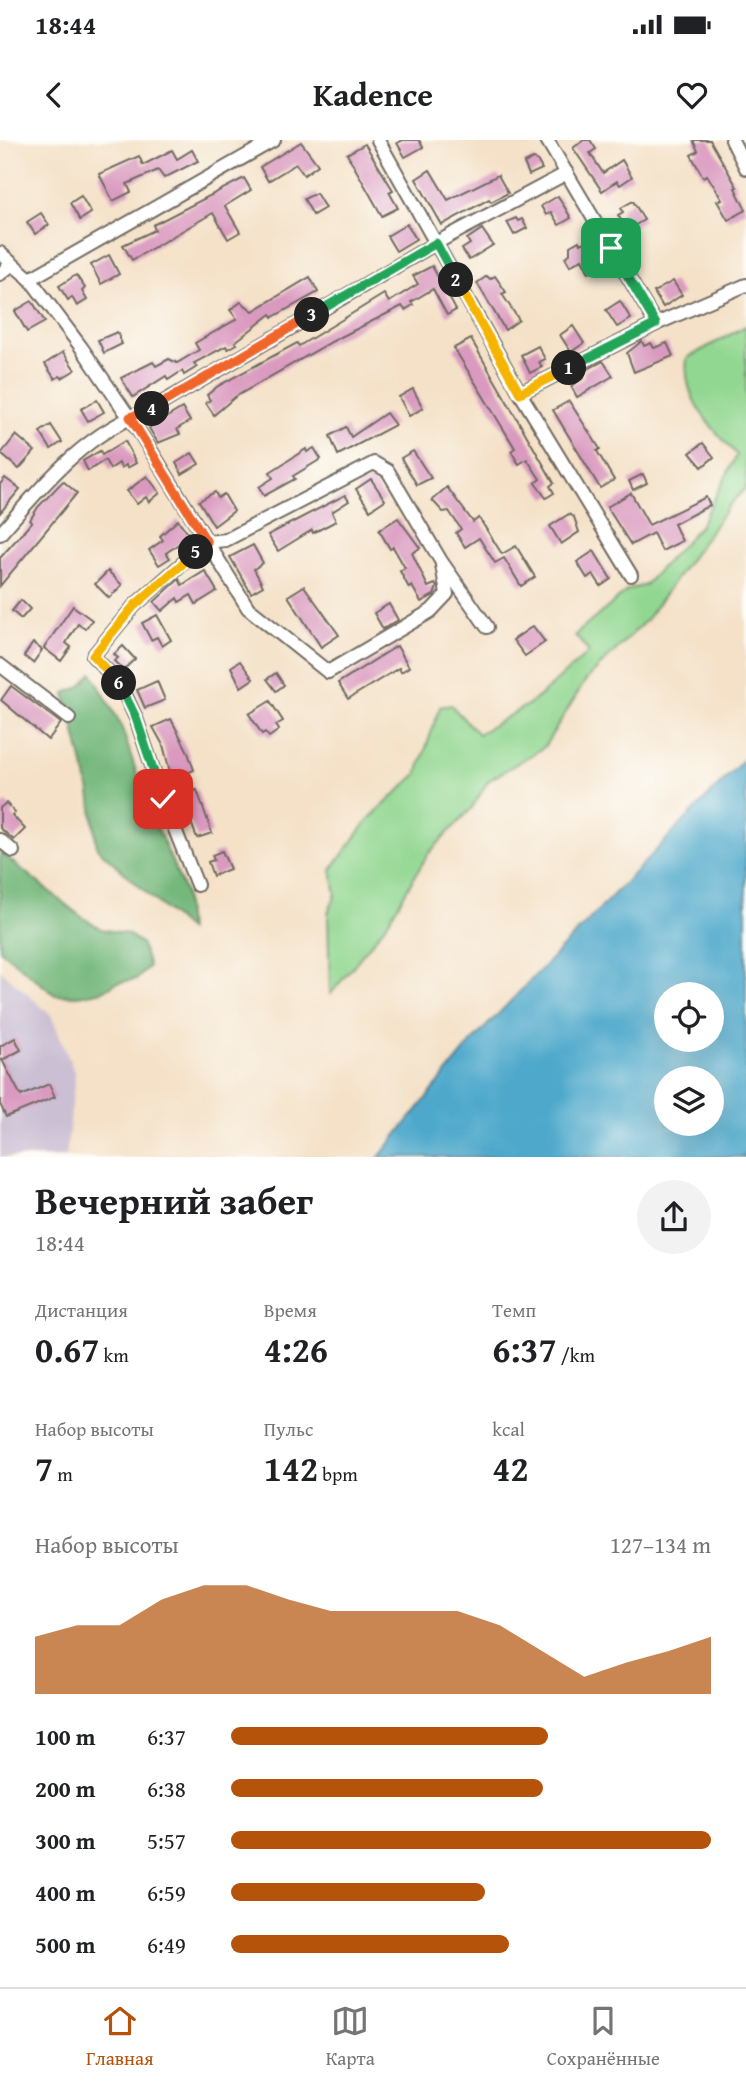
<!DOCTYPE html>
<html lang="ru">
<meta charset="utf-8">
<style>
body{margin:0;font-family:"Gentium Book Plus",serif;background:#f2f2f2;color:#202124;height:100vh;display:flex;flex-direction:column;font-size:26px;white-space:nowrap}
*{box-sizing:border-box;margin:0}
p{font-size:23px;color:#757577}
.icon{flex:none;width:38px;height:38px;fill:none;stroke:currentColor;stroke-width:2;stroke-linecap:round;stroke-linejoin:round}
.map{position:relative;height:1017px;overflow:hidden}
.sheet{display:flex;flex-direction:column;background:#fff;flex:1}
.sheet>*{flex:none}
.fabs{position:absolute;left:654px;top:842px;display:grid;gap:14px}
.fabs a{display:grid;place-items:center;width:70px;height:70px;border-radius:50%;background:#fff;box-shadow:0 7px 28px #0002;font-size:35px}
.pin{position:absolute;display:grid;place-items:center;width:60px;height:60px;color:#fff;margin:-30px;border-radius:14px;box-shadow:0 4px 10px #0006}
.km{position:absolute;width:35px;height:35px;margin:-18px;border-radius:50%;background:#222;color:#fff;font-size:19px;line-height:35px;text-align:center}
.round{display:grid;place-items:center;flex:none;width:74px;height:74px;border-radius:37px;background:#f2f2f2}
.overview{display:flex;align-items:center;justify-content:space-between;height:119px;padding:0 35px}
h1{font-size:38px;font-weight:700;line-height:52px}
.stats{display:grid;grid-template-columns:repeat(3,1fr);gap:10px;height:119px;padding:7px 35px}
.stats div{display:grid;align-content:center}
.stats b{font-size:35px;font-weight:700}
.stats small{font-size:19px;font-weight:400}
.stats p{font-size:19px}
.chart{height:196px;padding:14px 35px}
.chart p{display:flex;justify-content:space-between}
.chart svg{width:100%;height:126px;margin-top:7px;fill:#b45309;opacity:.7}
ul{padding:0 35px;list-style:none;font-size:23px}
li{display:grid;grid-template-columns:112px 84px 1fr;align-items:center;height:52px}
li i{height:18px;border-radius:9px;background:#b45309}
.status{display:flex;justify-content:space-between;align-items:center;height:49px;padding:0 35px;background:#fff;direction:ltr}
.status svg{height:19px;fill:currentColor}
header{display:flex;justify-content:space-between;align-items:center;height:91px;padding:0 35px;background:#fff;font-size:32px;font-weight:700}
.tab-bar{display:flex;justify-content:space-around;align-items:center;height:98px;border-top:2px solid #e0e0e0;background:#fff;font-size:19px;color:#757577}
.tab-bar a{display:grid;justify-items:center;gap:4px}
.tab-bar .active{color:#b45309}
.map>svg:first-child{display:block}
.industrial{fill:#cbbfd4}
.green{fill:#92d791;stroke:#5e815e;stroke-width:2}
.forest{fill:#75b87b;stroke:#507253;stroke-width:2}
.water{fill:#4da8cb;stroke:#3c6a7b;stroke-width:2;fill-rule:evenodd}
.building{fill:#da9ac0}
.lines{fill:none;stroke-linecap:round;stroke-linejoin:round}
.minor-casing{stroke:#716b62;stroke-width:16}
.minor{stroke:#fff;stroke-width:12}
.split-1-casing{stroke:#fff;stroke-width:14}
.split-2-casing{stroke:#fff;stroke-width:14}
.split-3-casing{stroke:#fff;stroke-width:14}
.split-4-casing{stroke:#fff;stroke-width:14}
.split-5-casing{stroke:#fff;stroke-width:14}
.split-6-casing{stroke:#fff;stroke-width:14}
.split-7-casing{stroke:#fff;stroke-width:14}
.split-1{stroke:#22a559;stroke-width:9}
.split-2{stroke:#f5b400;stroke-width:9}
.split-3{stroke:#22a559;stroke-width:9}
.split-4{stroke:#f0652b;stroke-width:9}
.split-5{stroke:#f0652b;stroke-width:9}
.split-6{stroke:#f5b400;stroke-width:9}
.split-7{stroke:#22a559;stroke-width:9}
</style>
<div class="status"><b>18:44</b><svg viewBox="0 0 49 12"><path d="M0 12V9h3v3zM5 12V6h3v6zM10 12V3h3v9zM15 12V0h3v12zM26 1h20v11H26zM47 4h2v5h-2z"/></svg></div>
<header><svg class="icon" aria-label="back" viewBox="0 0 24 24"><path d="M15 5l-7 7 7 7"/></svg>Kadence<svg class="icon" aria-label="heart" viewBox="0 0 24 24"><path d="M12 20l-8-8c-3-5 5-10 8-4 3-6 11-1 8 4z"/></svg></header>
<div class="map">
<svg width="746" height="1018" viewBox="0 0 746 1018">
<rect width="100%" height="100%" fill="#fdfcf7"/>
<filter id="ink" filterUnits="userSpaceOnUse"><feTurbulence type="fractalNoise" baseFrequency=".0143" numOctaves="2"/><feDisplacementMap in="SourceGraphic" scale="14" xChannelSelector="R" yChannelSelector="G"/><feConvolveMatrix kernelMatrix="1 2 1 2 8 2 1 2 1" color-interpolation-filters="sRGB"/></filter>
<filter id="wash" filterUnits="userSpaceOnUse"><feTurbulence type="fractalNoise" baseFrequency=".00686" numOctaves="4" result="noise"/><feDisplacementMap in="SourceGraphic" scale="28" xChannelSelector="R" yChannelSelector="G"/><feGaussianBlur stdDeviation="1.57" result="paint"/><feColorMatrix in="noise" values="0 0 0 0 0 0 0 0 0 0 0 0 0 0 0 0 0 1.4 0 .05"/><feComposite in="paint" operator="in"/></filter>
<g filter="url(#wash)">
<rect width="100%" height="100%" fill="#f4e1c7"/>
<path class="industrial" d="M 0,830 L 51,875 L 75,934 L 66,1017 L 0,1017 Z"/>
<path class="green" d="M 746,186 L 746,348 L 730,364 L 646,480 L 586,540 L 544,607 L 488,641 L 472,668 L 428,714 L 386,785 L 330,855 L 328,773 L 336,754 L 331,730 L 370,678 L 417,634 L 440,567 L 451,565 L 478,594 L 534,561 L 589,512 L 575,495 L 628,450 L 645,445 L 700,386 L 737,315 C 711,286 682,261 687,218 Z"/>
<g class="forest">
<path d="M 92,533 L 121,585 L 146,662 L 185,752 L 188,790 L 97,708 L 90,652 L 65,553 L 80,547 Z"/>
<path d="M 0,712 L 79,775 L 101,789 L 127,794 L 141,803 L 149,826 L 137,839 L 116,843 L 103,851 L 78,856 L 55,855 L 0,810 Z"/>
</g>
<path class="water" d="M 746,617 L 746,1017 L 379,1017 L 475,898 ZM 667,854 L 712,854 L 712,900 L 667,900 ZM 667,938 L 712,938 L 712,984 L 667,984 Z"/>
<g id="blocks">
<g class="building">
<path d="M 403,0 L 419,0 L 423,7 L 405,17 L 397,3 Z"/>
<path d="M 584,0 L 590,0 L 596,9 L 590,13 L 603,33 L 622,20 L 632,37 L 620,45 L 617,41 L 602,51 L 573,8 Z"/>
<path d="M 693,0 L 710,0 L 737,47 L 735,48 L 746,70 L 728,80 L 717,61 L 722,59 L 707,35 L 703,37 L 691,15 L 698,11 Z"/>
<path d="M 301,2 L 318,25 L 304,35 L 296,24 L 268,41 L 260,27 Z"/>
<path d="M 365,4 L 393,50 L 389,52 L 398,68 L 382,76 L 347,14 Z"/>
<path d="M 172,10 L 177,19 L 192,10 L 198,21 L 164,38 L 158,30 L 127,44 L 131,52 L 113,61 L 99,34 L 139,16 L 143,25 Z"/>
<path d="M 533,19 L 537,20 L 542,29 L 529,35 L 524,23 Z"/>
<path d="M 430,30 L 448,60 L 498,35 L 508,53 L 491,62 L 489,59 L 442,85 L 416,39 Z"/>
<path d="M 244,38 L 251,50 L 225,66 L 240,92 L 228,99 L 213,73 L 132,120 L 123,105 L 155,90 L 153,85 Z"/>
<path d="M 316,53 L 325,68 L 313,75 L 304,59 Z"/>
<path d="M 81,56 L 91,73 L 80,80 L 70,63 Z"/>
<path d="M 558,56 L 571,78 L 559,85 L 551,72 L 546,75 L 541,66 Z"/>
<path d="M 633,61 L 644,80 L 627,90 L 618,75 L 623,72 L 621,68 Z"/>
<path d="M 41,73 L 49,85 L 35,94 L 27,82 Z"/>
<path d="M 516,78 L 518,81 L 522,79 L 527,88 L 514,95 L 507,82 Z"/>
<path d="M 407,84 L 416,99 L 396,111 L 387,96 Z"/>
<path d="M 482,89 L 493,105 L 469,120 L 462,109 L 470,104 L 467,99 Z"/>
<path d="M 579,101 L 580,104 L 584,102 L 591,114 L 597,111 L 605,125 L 589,133 L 582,119 L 570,126 L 565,117 L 570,114 L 570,106 Z"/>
<path d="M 109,115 L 119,134 L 101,144 L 91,125 Z"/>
<path d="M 432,126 L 456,170 L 447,175 L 433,149 L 411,162 L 413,165 L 405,170 L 402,166 L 333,201 L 235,257 L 214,275 L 206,263 L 210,260 L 207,255 L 218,246 L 297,203 L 299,206 L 384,154 L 389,162 L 418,144 L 413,136 Z"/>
<path d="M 76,135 L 85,148 L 82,151 L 87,160 L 77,166 L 72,157 L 68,160 L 59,146 Z"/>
<path d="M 487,136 L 490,139 L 495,136 L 506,152 L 502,154 L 519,180 L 505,190 L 477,143 Z"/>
<path d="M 310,137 L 318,152 L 273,177 L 271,174 L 235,202 L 237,204 L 228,209 L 226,206 L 194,223 L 197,227 L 184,235 L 182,231 L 168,240 L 166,236 L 133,257 L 121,238 L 153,222 L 156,226 L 169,219 L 177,223 L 199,210 L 195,203 L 237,179 L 230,170 L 241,162 L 253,171 Z"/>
<path d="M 673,141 L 682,155 L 663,167 L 654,152 Z"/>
<path d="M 32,161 L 45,182 L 27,192 L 15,171 Z"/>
<path d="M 620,161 L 631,179 L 617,187 L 606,170 Z"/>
<path d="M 573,186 L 584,203 L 571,212 L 560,195 Z"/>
<path d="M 117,192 L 122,204 L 104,213 L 98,200 Z"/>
<path d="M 471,199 L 554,343 L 550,346 L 554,353 L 546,358 L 535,343 L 540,339 L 527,319 L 519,324 L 511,311 L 515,308 L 454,208 Z"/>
<path d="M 642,201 L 644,206 L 651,203 L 654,208 L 667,203 L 673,216 L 634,232 L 627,213 Z"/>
<path d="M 538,206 L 545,219 L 539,222 L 542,227 L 530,233 L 521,215 Z"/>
<path d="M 63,212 L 75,230 L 62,238 L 60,236 L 55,239 L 45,224 Z"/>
<path d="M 603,221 L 613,236 L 577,257 L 571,246 L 584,238 L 584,231 Z"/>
<path d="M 413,249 L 423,268 L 409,276 L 399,257 Z"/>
<path d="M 97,260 L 104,272 L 88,281 L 81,269 Z"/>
<path d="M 569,261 L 600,309 L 597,311 L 614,340 L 600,348 L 553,270 Z"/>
<path d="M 182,268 L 190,281 L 177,289 L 180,294 L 158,303 L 149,288 Z"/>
<path d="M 386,273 L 395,285 L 338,315 L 330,296 L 346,287 L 351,297 Z"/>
<path d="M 51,285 L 62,302 L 51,309 L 40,292 Z"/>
<path d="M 16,295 L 35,311 L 19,329 L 1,314 Z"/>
<path d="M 125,301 L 136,323 L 127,328 L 126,325 L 121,328 L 119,323 L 110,329 L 105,320 L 88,331 L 83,321 L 100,311 L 102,315 Z"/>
<path d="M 703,303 L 714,317 L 702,327 L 690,313 Z"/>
<path d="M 314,308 L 321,319 L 293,336 L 295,339 L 264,356 L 259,347 L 273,338 L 270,332 L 306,309 L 307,312 Z"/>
<path d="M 413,311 L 431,338 L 417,345 L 401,318 Z"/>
<path d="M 192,313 L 199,324 L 182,334 L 176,323 Z"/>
<path d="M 643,334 L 647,343 L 633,350 L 629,341 Z"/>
<path d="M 147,336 L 160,353 L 149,362 L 146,357 L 137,364 L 127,351 Z"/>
<path d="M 5,338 L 20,349 L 0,373 L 0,344 Z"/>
<path d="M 371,339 L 385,360 L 370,370 L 356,349 Z"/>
<path d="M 63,341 L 77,353 L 0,446 L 0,418 L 32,382 L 30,380 L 38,367 Z"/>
<path d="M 447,347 L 473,382 L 479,378 L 502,414 L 516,406 L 535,437 L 521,446 L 504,418 L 495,423 L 479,398 L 465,407 L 456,393 L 461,389 L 449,371 L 443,372 L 432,360 Z"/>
<path d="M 215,352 L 218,358 L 224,354 L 234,371 L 214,386 L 199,361 Z"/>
<path d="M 631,353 L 649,385 L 706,357 L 710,365 L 674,384 L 682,401 L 662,411 L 653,393 L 631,405 L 607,367 Z"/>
<path d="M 345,355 L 349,361 L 332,372 L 336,381 L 313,393 L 312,390 L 278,411 L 268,395 Z"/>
<path d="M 569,374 L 574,377 L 579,392 L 561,404 L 550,386 Z"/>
<path d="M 398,378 L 420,408 L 412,413 L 428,447 L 435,444 L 437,447 L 434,455 L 421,462 L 412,446 L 409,448 L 400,431 L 405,428 L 393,407 L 390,409 L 379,390 Z"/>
<path d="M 178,380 L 190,396 L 166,413 L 170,418 L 159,425 L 149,410 L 163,400 L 160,396 Z"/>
<path d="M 253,405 L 263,423 L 254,429 L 263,446 L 251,453 L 230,417 Z"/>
<path d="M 594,411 L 611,439 L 601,446 L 593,434 L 587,438 L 577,422 Z"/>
<path d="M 108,431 L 122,445 L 109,458 L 95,444 Z"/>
<path d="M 205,431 L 217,451 L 196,464 L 191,455 L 179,462 L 177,458 L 162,471 L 154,462 L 179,439 L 182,445 Z"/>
<path d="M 304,446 L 339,495 L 321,507 L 288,456 Z"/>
<path d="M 21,460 L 30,469 L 21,479 L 12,471 Z"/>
<path d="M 389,464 L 398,480 L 383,489 L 374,473 Z"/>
<path d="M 73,466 L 92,480 L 85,489 L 78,484 L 66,503 L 71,507 L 61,521 L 44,508 Z"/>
<path d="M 157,475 L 171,500 L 162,506 L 157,497 L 151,500 L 142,483 Z"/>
<path d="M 533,486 L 545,502 L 525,516 L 513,500 Z"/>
<path d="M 33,503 L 42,510 L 33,523 L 24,516 Z"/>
<path d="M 123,506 L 135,519 L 123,530 L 114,521 L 118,518 L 114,514 Z"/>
<path d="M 397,506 L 409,527 L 401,532 L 399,528 L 348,559 L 338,543 Z"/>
<path d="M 240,521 L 253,539 L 241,547 L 231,527 Z"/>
<path d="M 276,533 L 284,545 L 276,551 L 267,539 Z"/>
<path d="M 157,541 L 165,560 L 145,568 L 137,550 Z"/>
<path d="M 11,546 L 61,583 L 48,600 L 1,560 Z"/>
<path d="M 270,561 L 283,581 L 276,585 L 279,590 L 269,597 L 265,592 L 262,594 L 249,574 Z"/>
<path d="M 171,579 L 187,610 L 194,630 L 187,633 L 194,651 L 197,650 L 212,693 L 197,698 L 181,656 L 177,658 L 163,605 L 153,587 Z"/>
<path d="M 6,663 L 15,672 L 12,675 L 25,689 L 14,700 L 0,688 L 0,668 Z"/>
<path d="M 222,711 L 230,729 L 213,736 L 208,722 L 214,720 L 212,715 Z"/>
<path d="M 15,898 L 21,910 L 2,920 L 21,956 L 49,944 L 55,957 L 6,977 L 0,964 L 0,906 Z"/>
</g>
</g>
</g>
<g filter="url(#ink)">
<use href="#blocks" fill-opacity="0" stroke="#716b62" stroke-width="2"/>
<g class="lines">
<g class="minor-casing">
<g id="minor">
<path d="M 378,0 L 520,253 L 631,435"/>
<path d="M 547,0 L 656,184"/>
<path d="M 732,0 L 746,28"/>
<path d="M 0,113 L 30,139 L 81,207 L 142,296 L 248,468 L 328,532 L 431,471 L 447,454 L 442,425"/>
<path d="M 0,134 L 11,125"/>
<path d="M 30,139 L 274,0"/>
<path d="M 520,253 L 656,184 L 746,145"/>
<path d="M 0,394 C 43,345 85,292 150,270 L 436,103 L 567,33"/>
<path d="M 0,525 L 69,578"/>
<path d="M 0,700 L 13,711"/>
<path d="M 197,745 L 163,659 L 136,578 L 120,544 L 93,516 L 134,466 L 207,402 L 226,400 L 374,323 L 388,331 L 441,421 L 487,487"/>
</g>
</g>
<use href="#minor" class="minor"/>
</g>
</g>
<g class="lines" filter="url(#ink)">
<g class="split-1-casing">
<path id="split-1" d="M 569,228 L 656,184 L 611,108"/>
</g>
<g class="split-2-casing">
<path id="split-2" d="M 456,140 L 520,253 L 569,228"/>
</g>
<g class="split-3-casing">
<path id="split-3" d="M 312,175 L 436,103 L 456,140"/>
</g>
<g class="split-4-casing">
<path id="split-4" d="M 152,269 L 312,175"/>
</g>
<g class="split-5-casing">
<path id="split-5" d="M 152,269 L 130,277 L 207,402 L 196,412"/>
</g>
<g class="split-6-casing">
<path id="split-6" d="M 119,543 L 93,516 L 134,466 L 196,412"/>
</g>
<g class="split-7-casing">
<path id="split-7" d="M 119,543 L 136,578 L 163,659"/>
</g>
<use href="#split-1" class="split-1"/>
<use href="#split-2" class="split-2"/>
<use href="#split-3" class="split-3"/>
<use href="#split-4" class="split-4"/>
<use href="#split-5" class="split-5"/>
<use href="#split-6" class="split-6"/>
<use href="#split-7" class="split-7"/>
</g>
</svg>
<div class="fabs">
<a><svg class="icon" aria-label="locate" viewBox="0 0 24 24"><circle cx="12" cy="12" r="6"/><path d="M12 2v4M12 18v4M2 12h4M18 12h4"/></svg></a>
<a><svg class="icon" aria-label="layers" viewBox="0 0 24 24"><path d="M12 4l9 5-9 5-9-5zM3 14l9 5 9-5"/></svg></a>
</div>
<div class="pin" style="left:611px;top:108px;background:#1e9e55"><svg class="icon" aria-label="arrive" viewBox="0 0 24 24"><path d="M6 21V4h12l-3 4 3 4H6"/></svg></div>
<div class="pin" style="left:163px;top:659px;background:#d93025"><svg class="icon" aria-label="check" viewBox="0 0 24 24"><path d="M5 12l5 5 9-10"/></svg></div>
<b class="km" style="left:569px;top:228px">1</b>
<b class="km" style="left:456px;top:140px">2</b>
<b class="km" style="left:312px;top:175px">3</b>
<b class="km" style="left:152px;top:269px">4</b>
<b class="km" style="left:196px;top:412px">5</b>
<b class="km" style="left:119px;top:543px">6</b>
</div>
<section class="sheet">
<div class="overview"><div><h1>Вечерний забег</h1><p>18:44</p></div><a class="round"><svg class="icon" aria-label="share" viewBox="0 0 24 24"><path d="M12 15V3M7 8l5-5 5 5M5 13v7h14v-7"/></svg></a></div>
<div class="stats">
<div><p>Дистанция</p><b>0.67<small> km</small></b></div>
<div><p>Время</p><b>4:26</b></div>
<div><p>Темп</p><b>6:37<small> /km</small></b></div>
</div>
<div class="stats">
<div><p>Набор высоты</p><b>7<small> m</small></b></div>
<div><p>Пульс</p><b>142<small> bpm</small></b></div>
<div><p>kcal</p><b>42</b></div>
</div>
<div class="chart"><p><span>Набор высоты</span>127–134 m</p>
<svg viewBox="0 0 160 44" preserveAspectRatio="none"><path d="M0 44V24L10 20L20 20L30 11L40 6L50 6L60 11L70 15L80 15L90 15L100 15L110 20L120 29L130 38L140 33L150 29L160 24V44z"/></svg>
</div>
<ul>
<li><b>100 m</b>6:37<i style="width:66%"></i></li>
<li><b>200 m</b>6:38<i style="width:65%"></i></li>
<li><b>300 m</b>5:57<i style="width:100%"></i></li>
<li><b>400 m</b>6:59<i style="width:53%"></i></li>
<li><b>500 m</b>6:49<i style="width:58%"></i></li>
</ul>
</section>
<nav class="tab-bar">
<a class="active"><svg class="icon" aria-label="home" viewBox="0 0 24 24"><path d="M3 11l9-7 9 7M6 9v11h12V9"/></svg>Главная</a>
<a><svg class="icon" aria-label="map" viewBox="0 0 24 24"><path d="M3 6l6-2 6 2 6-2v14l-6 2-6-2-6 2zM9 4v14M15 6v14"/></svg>Карта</a>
<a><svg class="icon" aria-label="saved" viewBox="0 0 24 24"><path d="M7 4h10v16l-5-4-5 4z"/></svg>Сохранённые</a>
</nav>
